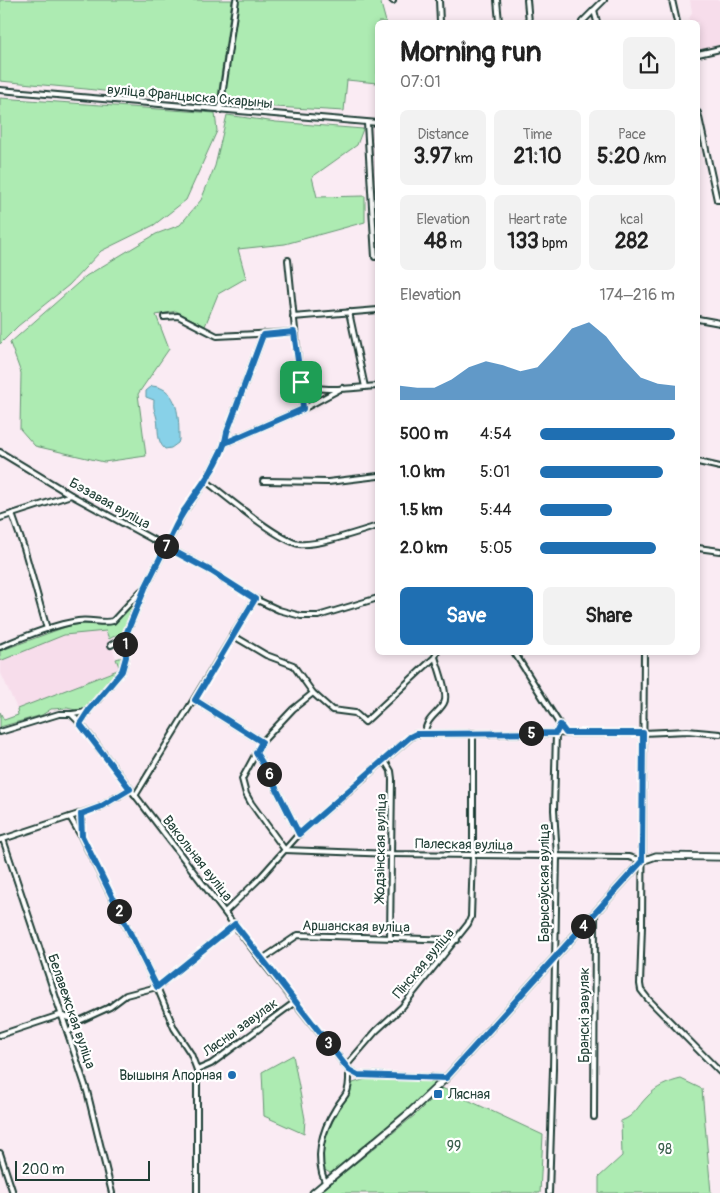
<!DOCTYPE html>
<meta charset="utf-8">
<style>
body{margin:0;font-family:Pangolin,sans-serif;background:#f2f2f2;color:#222;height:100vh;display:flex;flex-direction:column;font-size:19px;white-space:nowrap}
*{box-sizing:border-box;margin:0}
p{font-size:16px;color:#767676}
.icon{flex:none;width:28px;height:28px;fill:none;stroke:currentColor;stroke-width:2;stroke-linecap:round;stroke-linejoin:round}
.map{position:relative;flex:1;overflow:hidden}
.drawer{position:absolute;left:375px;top:20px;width:325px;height:635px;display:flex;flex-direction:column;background:#fff;border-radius:8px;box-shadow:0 2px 8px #0003}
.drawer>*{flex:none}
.scale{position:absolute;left:15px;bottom:12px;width:135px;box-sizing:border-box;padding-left:5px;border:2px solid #1f3d34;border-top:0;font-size:14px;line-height:18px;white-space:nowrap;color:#1f3d34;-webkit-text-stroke:4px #fff;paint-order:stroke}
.pin{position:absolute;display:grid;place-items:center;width:42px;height:42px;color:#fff;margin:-21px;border-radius:10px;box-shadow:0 2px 8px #0006}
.km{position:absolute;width:25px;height:25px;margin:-12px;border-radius:50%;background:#222;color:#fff;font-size:14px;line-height:25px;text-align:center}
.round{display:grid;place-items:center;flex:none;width:52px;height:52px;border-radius:8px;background:#f2f2f2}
.headline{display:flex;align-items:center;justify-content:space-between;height:85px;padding:0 25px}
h1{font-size:28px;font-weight:700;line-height:38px}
.figures{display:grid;grid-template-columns:repeat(3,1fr);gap:8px;height:85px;padding:5px 25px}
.figures div{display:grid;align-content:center;border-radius:8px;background:#f2f2f2;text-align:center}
.figures b{font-size:21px;font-weight:700}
.figures small{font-size:14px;font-weight:400}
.figures p{font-size:14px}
.chart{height:140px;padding:10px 25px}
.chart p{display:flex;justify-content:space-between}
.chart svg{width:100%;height:90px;margin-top:5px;fill:#1f6fb2;opacity:.7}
.cta{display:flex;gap:10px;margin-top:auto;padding:10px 25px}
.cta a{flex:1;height:58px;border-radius:8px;background:#1f6fb2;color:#fff;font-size:20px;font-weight:700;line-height:58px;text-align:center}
.cta a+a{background:#f2f2f2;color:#222}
ul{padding:0 25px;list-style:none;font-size:16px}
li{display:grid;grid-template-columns:80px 60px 1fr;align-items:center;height:38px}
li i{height:12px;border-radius:6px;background:#1f6fb2}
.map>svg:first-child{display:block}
.built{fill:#f7ddeb}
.green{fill:#adebb2;stroke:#669473}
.water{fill:#88d1e8;stroke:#5e96a0}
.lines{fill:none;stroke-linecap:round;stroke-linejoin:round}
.street-casing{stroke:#1f3d34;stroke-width:8}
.secondary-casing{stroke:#1f3d34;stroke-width:9}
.street{stroke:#fff;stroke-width:4}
.secondary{stroke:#fff;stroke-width:5.5}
.route-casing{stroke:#fff;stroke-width:10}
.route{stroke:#1f6fb2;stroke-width:6}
.poi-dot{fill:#1f6fb2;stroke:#fff;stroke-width:2}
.labels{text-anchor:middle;stroke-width:4.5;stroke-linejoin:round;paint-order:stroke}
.street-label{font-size:14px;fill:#1f3d34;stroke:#fff}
.poi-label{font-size:14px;fill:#1f3d34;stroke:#fff;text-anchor:end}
.park-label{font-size:14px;fill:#3b604d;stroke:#fff}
</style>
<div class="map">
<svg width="720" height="1193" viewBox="0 0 720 1193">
<rect width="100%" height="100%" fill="#faebf3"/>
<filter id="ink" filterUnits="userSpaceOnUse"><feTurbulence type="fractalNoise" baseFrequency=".02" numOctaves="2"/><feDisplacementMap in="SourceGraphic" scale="10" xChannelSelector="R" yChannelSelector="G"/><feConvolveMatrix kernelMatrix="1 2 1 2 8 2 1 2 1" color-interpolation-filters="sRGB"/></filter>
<g filter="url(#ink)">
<g class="built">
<path d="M 690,0 L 720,0 L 720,46 L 698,50 L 698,22 L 688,22 L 692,12 Z"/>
<path d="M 70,630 L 106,632 L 120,669 L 17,709 L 0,671 L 0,656 Z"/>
</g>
<g class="green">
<path d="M 0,0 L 232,0 L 217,104 L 86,89 L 0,81 Z"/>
<path d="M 239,0 L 380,0 L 386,22 L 378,22 L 377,83 L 347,80 L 344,111 L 223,104 Z"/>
<path d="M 0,98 L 215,113 L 217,131 L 186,200 L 154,225 L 101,251 L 69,285 L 18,326 L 0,344 Z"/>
<path d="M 227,115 L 276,122 L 363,129 L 357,145 L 312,177 L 317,197 L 365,196 L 365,222 L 285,244 L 238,249 L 246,278 L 218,294 L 205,326 L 176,311 L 156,315 L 169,349 L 138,394 L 146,456 L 104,462 L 35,446 L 20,429 L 21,373 L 10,343 L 86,276 L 156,234 L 180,225 L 201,200 L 215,166 Z"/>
<path d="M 135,602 L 124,631 L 109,639 L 106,631 L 64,635 L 0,661 L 0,651 L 68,626 L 82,624 L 105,625 L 116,622 Z"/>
<path d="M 123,657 L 120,669 L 84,712 L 67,708 L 51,709 L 42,715 L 0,727 L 0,712 L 4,720 L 18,715 L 17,709 L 120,669 L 116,659 Z"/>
<path d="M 293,1055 L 305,1119 L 304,1134 L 264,1116 L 262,1072 Z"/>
<path d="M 369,1078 L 418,1079 L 433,1081 L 435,1083 C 425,1101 396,1120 379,1133 C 363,1145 347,1159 332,1174 L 321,1168 C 320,1136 339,1111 353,1083 Z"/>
<path d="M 681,1079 L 702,1089 L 711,1193 L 599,1193 L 599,1177 L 622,1156 L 621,1121 C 636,1115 636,1108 647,1097 C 656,1087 668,1082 681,1079 Z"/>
<path d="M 442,1088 L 543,1135 L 540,1193 L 319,1193 L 415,1115 Z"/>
</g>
<path class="water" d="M 152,386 C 179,388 179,418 179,440 L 178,443 L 171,448 L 165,449 C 156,441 159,429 157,419 C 155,410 153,410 154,400 L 146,397 L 146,391 Z"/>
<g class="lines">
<g class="street-casing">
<g id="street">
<path d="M 392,0 L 393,1"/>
<path d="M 439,0 L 440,22"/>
<path d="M 497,0 L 499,22"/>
<path d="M 527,0 L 529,22"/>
<path d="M 672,0 L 677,22"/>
<path d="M 594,10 L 597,22"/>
<path d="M 582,22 L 604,0"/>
<path d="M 698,54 L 720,49"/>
<path d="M 0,90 L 378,123"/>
<path d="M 220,110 L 236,0"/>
<path d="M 698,113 L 717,200 L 720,200"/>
<path d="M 367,123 L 375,257"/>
<path d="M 288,260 L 303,409"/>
<path d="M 349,312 L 365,387"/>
<path d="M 164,317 L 178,316 L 217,336 L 294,332"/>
<path d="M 293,317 L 378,310"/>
<path d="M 698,319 L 720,323"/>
<path d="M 301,383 C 322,394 354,387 378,386"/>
<path d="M 225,443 L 303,409 L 342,388"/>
<path d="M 0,452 L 71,495 L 211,571 L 255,599 L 279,610 L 301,616 L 318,616 L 378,598"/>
<path d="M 698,462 L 720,467"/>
<path d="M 206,481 C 224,495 279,541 299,544 C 319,546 357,532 378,526"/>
<path d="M 263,481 L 328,482 L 378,476"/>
<path d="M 12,514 L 24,548 L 47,629"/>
<path d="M 0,518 L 71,495"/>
<path d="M 698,548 L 720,551"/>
<path d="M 232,635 L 266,655 L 293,665 L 313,693 L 332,710 L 355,713 L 365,722 L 435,657 L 437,652"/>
<path d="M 111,645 L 125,637"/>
<path d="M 0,647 C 25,636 52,625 78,621 C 90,619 103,624 113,621 L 141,591"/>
<path d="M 514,652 L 560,725 L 556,733 L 554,810 L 557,856 L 553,1069 L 549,1193"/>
<path d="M 644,652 L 642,926 L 640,984 L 641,990 L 648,999 L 720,1072"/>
<path d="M 313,693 L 293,709 L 262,742 L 242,779 L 246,794 L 251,803 L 285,850 L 392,854 L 629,857 L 642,861"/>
<path d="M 195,700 L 262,742"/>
<path d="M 72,714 L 87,712"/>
<path d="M 80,723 L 89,710 L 122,671 L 126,657 L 125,637 L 145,588 L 183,513 L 206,481 L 225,443 L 227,432 L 263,335"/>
<path d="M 0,732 L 59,714 L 71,714 L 80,723 L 261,960 L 349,1070 L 358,1075 L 446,1078"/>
<path d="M 425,733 C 426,718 437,715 444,703 C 449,695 438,667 435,657"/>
<path d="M 256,753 L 268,772 L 299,834"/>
<path d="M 385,761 L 391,771 L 392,779 L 390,937"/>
<path d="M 135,796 L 255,599"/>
<path d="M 81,814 L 81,833"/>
<path d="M 70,817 L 81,836 L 157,987 L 174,1028 L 191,1054 L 197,1070 L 197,1193"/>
<path d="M 3,839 L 87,1091 L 112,1193"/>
<path d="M 0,840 L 100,807 L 130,789"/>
<path d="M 226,911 L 258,880 L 299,834 L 411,737 L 416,734 L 643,733 L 687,731 L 720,734"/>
<path d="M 261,960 L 298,935 L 457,940"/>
<path d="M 68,1033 L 79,1021 L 110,1007 L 126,995 L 157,987 L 235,924"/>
<path d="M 0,1035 L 60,1015 L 79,1021"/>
<path d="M 346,1066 L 376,1031 L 402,1007 L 468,924 L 471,917 L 473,855 L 473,733"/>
<path d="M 197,1070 L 211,1064 L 295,1002"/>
<path d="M 594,1117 L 595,914"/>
<path d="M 0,1153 L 13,1193"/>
<path d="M 325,1182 C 315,1158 321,1132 335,1110 C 338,1104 343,1099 346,1094 C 350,1087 349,1078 349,1070"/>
</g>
</g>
<g class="secondary-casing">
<path id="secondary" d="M 313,1193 L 409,1113 L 446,1078 L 642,861 L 656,856 L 720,857"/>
</g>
<use href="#street" class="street"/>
<use href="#secondary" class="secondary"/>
</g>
</g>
<g class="lines" filter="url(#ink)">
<g class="route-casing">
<path id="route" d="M 301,382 L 303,409 L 225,443 L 206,481 L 183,512 L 145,588 L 125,637 L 126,657 L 122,671 L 89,710 L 80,724 L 130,789 L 100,807 L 81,814 L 82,836 L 157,987 L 235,924 L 349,1070 L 358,1075 L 446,1078 L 642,861 L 643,733 L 566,733 L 560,725 L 556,733 L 416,734 L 410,737 L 299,834 L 268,772 L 256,753 L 262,742 L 195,700 L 255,599 L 211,571 L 166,547 C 171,536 176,524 183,513 C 199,486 222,464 227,432 L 263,335 L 294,332 L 301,382"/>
</g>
<use href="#route" class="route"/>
</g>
<g class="poi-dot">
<circle cx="232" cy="1075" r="5"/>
<rect x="433" y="1089" width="10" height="10" rx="2.5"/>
</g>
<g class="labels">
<g class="street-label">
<text transform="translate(190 96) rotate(5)" y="5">вуліца Францыска Скарыны</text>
<text transform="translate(110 503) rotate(29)" y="5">Бэзавая вуліца</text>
<text transform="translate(464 844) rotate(1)" y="5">Палеская вуліца</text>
<text transform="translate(380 848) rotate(-89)" y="5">Жодзінская вуліца</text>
<text transform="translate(198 858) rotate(52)" y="5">Вакольная вуліца</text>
<text transform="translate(544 883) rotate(-90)" y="5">Барысаўская вуліца</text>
<text transform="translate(356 926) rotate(1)" y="5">Аршанская вуліца</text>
<text transform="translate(423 963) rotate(-50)" y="5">Пінская вуліца</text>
<text transform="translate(72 1011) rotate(71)" y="5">Белавежская вуліца</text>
<text transform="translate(584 1015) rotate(-90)" y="5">Бранскі завулак</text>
<text transform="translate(240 1027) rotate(-36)" y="5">Лясны завулак</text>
</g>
<g class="poi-label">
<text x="222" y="1080">Вышыня Апорная</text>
<text x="448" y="1099" text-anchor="start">Лясная</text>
</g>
<g class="park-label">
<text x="454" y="1151">99</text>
<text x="665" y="1154">98</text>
</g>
</g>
</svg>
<div class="scale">200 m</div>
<div class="pin" style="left:301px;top:382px;background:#1e9e55"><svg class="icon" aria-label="arrive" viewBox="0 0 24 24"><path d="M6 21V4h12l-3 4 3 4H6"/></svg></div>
<b class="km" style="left:125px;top:644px">1</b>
<b class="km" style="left:119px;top:911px">2</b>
<b class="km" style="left:328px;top:1043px">3</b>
<b class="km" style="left:583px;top:926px">4</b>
<b class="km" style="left:531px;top:733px">5</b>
<b class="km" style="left:269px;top:774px">6</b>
<b class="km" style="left:166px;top:546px">7</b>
<section class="drawer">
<div class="headline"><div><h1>Morning run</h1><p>07:01</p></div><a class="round"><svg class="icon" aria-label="share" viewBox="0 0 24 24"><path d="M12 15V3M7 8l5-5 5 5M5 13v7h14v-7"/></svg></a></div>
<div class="figures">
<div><p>Distance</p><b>3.97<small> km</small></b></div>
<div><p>Time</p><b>21:10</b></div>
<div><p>Pace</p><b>5:20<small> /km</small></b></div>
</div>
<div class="figures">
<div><p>Elevation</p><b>48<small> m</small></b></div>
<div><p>Heart rate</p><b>133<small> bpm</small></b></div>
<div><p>kcal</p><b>282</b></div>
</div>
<div class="chart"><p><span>Elevation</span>174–216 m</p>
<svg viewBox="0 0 160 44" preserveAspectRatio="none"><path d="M0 44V37L10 38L20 38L30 34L40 28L50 25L60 27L70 30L80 28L90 19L100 9L110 6L120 13L130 24L140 33L150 36L160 37V44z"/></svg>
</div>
<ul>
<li><b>500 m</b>4:54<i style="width:100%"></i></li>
<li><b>1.0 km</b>5:01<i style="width:91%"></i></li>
<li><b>1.5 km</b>5:44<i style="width:53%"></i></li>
<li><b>2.0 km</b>5:05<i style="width:86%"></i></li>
</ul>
<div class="cta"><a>Save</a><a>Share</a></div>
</section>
</div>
